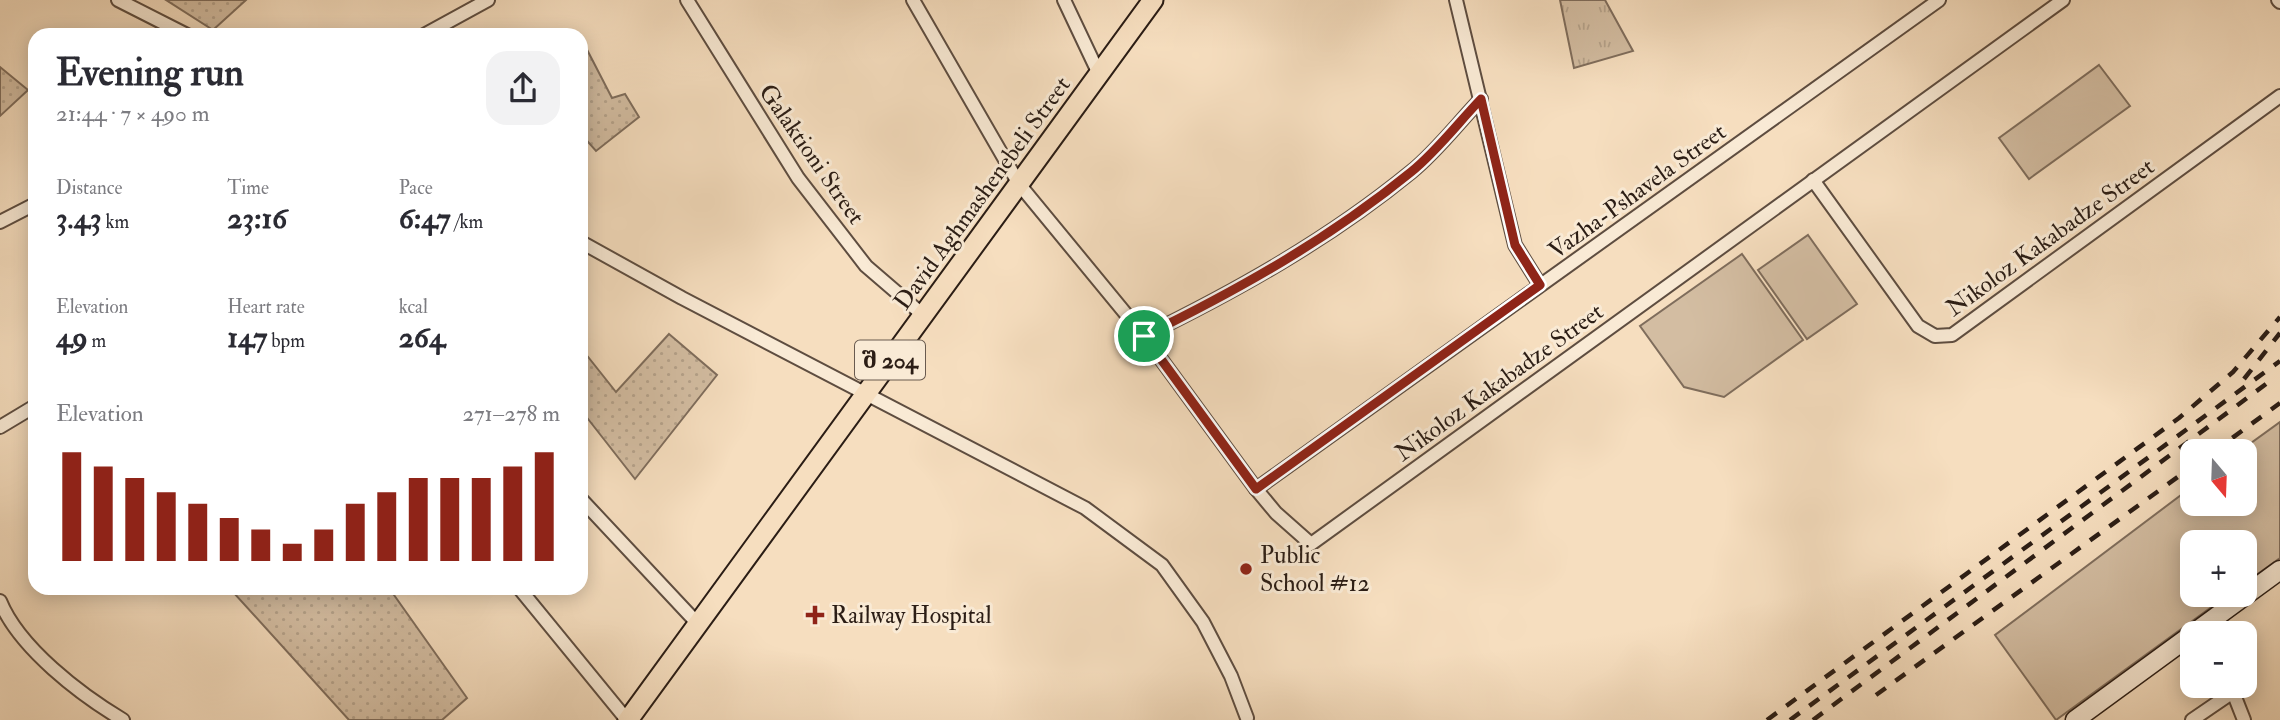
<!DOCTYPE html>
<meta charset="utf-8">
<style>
body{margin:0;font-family:"IM FELL Double Pica","Noto Serif Georgian",serif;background:#f2f2f3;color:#2b2b33;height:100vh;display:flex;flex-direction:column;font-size:26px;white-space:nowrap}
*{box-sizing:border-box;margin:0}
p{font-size:23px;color:#7c7c81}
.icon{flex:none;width:38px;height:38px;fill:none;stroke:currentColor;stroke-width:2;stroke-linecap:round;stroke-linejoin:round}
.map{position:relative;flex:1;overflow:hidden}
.details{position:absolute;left:28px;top:28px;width:560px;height:567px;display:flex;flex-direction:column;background:#fff;border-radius:21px;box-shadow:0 4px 18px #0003}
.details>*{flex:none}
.needle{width:46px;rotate:161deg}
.buttons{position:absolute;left:2180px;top:439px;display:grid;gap:14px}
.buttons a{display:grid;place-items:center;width:77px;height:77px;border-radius:14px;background:#fff;box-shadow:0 4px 18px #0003;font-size:35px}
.pin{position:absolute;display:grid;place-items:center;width:60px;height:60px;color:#fff;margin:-30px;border:4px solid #fff;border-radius:50%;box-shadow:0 2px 7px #0007}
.round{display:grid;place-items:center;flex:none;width:74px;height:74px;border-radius:21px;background:#f2f2f3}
.overview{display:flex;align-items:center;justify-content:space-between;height:119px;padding:0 28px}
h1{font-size:38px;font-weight:700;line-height:52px}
.metrics{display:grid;grid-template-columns:repeat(3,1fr);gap:10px;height:119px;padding:7px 28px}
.metrics div{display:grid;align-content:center}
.metrics b{font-size:30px;font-weight:700}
.metrics small{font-size:19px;font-weight:400}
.metrics p{font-size:19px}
.chart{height:196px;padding:14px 28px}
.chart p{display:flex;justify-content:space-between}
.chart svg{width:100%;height:126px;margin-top:7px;stroke:#8f2418;stroke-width:6}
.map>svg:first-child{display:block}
.grass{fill:url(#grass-tufts);stroke:#7f6d5c;stroke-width:2}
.park{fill:#d3bda2;stroke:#7f6d5c;stroke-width:2}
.garden{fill:url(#garden-dots);stroke:#7f6d5c;stroke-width:2}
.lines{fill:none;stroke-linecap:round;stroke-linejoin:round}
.street-casing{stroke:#5e4d40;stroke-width:16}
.secondary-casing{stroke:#2b1d15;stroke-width:21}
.primary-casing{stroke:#2b1d15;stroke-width:23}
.street{stroke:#f9ead5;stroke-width:12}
.secondary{stroke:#f9ead5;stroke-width:18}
.primary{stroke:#f6debf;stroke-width:19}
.rail{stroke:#2b1d15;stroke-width:4.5;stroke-dasharray:12 12;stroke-linecap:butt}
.route-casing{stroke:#fff;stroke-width:14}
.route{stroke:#8f2418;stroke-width:9}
.poi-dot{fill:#8f2418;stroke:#f9ead5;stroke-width:2.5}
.labels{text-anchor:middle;stroke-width:6;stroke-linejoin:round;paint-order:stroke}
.shield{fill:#f9ead5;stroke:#695a4f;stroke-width:2}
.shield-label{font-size:23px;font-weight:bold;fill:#2b1d15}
.street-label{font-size:24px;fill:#2b1d15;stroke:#f9ead5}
.poi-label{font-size:24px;fill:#2b1d15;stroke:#f9ead5;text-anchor:start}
</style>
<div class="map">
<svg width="2280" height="720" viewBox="0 0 2280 720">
<defs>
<pattern id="grass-tufts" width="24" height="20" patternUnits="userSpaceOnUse" patternTransform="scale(1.75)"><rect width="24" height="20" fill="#d3bda2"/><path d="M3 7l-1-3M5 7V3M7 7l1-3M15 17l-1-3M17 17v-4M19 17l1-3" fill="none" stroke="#b5a28b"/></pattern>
<pattern id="garden-dots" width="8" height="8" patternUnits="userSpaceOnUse" patternTransform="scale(1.75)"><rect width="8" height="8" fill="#d3bda2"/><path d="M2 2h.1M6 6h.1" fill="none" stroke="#b5a28b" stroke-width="1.8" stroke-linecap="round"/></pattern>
</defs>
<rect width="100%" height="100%" fill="#f6debf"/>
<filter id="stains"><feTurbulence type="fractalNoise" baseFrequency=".00286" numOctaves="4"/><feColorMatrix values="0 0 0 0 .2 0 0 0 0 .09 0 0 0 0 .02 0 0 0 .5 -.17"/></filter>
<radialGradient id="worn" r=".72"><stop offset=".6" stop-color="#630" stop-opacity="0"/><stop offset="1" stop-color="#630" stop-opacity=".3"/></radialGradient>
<path class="grass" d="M 1560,0 L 1605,0 L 1633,51 L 1574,68 Z"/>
<g class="park">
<path d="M 2099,65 L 2130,106 L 2029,179 L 1999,138 Z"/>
<path d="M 1808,235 L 1857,304 L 1807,339 L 1758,270 Z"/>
<path d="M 1742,254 L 1803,340 L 1724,397 L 1684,387 L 1640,326 Z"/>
<path d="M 2280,422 L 2280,558 L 2245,583 L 2245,542 L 2193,542 L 2193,595 L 2228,595 L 2056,720 L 1995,635 L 2193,486 L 2193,504 L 2245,504 L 2245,452 L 2240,451 Z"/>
</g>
<g class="garden">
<path d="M 166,0 L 246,0 L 213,30 Z"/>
<path d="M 581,38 L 612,98 L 625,94 L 639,117 L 596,151 L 581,134 Z"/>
<path d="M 0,67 L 28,90 L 0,116 Z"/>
<path d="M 669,334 L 717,375 L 635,479 L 581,410 L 581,348 L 616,392 Z"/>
<path d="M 222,588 L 389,588 L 467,698 L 442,720 L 349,720 L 234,593 Z"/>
</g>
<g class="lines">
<g class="street-casing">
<g id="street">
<path d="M 118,0 L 187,35"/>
<path d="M 687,0 L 798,178 L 866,266 L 923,315"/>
<path d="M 913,0 L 1019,184 L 1144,336 L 1256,489 L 1276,513 L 1311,544 L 2063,0"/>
<path d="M 1064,0 L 1099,74"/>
<path d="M 1456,0 L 1515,245 L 1540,285"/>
<path d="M 2278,0 L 2280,2"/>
<path d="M 424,35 L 488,0"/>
<path d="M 1813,180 L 1918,326 L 1935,336 L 1952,335 L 2280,96"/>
<path d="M 0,222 L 35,204"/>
<path d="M 581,242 L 682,298 L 1085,508 L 1162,565 L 1203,622 L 1231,676 L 1247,718"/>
<path d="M 1144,336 C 1238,290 1329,239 1411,172 C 1436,152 1458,123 1481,99"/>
<path d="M 0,427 L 35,406"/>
<path d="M 1256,489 L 1939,0"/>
<path d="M 581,499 L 698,624"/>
<path d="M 519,588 L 627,720"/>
<path d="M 0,601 C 19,648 81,695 123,720"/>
<path d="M 2192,720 L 2233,692 L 2244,720"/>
</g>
</g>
<g class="secondary-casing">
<path id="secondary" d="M 2075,720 L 2280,570"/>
</g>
<g class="primary-casing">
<path id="primary" d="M 628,720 L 1153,0"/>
</g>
<use href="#street" class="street"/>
<use href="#secondary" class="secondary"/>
<use href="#primary" class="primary"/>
<g class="rail">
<path d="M 2244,379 L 2280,333"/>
<path d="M 2213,452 L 2280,403"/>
<path d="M 1876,695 L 2193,466"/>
<path d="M 1767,720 L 2179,418 L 2233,372 L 2280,317"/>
<path d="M 1790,720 L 2280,361"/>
<path d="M 1813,720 L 2266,384"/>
</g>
</g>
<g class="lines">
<g class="route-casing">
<path id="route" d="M 1481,99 L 1515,245 L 1540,285 L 1256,489 L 1144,336 C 1238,290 1329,239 1411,172 C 1436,152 1458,123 1481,99 Z"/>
</g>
<use href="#route" class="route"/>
</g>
<g class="poi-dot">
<circle cx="1246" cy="569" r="7"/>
<path d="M811.5 604.5h7v7h7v7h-7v7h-7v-7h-7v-7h7z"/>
</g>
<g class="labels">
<rect class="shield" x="855" y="340.5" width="70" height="39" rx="5"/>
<g class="shield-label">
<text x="890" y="368">შ 204</text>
</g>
<g class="street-label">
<text transform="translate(812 154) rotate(55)" y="8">Galaktioni Street</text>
<text transform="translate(1637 191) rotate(-36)" y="8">Vazha-Pshavela Street</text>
<text transform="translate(982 193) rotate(-54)" y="8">David Aghmashenebeli Street</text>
<text transform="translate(2050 237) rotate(-36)" y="8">Nikoloz Kakabadze Street</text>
<text transform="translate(1499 382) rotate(-36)" y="8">Nikoloz Kakabadze Street</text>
</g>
<g class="poi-label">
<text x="1260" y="563">Public<tspan x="1260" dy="28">School #12</tspan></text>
<text x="831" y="623">Railway Hospital</text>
</g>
</g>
<rect width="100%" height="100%" filter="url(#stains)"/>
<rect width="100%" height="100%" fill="url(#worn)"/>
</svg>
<div class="buttons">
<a><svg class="needle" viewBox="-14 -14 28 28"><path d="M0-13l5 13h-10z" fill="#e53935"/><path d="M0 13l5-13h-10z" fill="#7c7c81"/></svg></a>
<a>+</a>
<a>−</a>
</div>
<div class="pin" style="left:1144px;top:336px;background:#1e9e55"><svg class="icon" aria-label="arrive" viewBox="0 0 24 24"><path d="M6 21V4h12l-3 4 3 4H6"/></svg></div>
<section class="details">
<div class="overview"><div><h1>Evening run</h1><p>21:44 · 7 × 490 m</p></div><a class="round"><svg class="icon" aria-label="share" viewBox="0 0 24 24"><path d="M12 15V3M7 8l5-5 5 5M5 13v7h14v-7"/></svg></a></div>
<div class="metrics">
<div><p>Distance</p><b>3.43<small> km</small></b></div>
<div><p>Time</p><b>23:16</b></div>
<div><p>Pace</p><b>6:47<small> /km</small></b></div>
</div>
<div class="metrics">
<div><p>Elevation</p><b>49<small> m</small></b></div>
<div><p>Heart rate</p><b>147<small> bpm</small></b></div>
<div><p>kcal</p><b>264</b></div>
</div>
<div class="chart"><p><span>Elevation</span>271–278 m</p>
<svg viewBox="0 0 160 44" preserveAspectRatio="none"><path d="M5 44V6M15 44V11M25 44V15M35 44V20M45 44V24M55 44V29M65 44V33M75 44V38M85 44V33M95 44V24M105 44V20M115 44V15M125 44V15M135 44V15M145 44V11M155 44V6"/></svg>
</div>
</section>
</div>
